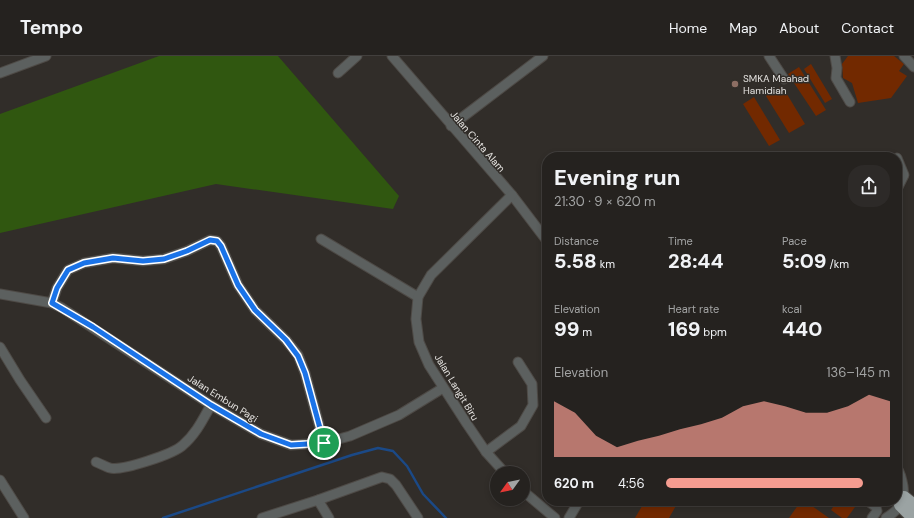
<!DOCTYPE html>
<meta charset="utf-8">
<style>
body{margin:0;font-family:"DM Sans",sans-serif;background:#2d2a28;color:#f1f3f6;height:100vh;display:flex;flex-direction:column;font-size:15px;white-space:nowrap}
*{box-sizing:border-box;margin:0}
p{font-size:13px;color:#a3a4a4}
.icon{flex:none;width:22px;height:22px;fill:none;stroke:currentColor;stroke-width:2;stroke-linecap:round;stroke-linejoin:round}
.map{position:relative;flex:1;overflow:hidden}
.details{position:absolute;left:542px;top:96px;width:360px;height:354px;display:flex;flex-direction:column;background:#25221f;border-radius:16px;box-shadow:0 2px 6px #0003,0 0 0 1px #423f3d}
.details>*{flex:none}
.needle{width:26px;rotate:237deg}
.controls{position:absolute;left:490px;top:410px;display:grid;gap:8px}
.controls a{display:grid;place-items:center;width:40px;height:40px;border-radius:50%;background:#25221f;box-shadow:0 2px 6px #0003,0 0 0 1px #423f3d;font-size:20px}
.pin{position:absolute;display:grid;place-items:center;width:34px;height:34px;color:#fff;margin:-17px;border:2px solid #fff;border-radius:50%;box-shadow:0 1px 4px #0007}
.round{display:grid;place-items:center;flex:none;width:42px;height:42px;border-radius:16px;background:#2d2a28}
.headline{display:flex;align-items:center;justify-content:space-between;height:68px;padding:0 12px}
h1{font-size:22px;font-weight:800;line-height:30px}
.stats{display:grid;grid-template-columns:repeat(3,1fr);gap:6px;height:68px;padding:4px 12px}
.stats div{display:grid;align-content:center}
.stats b{font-size:20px;font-weight:800}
.stats small{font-size:11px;font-weight:400}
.stats p{font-size:11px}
.chart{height:112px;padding:8px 12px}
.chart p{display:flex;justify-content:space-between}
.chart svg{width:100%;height:72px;margin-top:4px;fill:#f59c90;opacity:.7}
ul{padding:0 12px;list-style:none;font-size:13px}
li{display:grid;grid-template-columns:64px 48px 1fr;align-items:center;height:30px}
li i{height:10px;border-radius:5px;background:#f59c90}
header{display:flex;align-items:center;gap:24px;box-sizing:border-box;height:56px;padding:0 20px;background:#25221f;border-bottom:1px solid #423f3d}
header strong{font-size:19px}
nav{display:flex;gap:22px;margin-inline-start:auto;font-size:14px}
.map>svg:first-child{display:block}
.green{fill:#305710}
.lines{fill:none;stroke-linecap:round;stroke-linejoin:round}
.stream{stroke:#1b4986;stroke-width:2.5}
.building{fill:#722900}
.minor-casing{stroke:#4e4a46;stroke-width:11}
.highway-casing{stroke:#4e4a46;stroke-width:14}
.minor{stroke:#5c605f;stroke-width:9}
.highway{stroke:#9ba3a3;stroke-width:12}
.route-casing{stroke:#fff;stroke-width:8}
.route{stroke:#1a73e8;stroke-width:5}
.education-dot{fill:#8d6e63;stroke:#312d29;stroke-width:1.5}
.labels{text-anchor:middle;stroke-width:3;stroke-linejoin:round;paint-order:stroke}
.poi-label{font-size:10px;fill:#e4e2df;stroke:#312d29;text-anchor:start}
.street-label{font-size:10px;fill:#e4e2df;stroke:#312d29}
</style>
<header>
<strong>Tempo</strong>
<nav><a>Home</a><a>Map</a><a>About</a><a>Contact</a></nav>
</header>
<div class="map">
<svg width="914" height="462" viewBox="0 0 914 462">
<rect width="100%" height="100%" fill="#312d29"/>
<path class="green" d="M 159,0 L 278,0 L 399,140 L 393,153 L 216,128 L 0,177 L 0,58 Z"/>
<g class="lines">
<path class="stream" d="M 163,462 L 352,399 L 378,392 L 393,395 L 407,410 L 423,438 L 446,462"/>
</g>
<g class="building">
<path d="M 848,0 L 894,0 L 904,8 L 899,15 L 907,20 L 891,42 L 858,47 L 852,27 L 843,22 L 842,8 Z"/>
<path d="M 811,8 L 832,43 L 825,47 L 804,13 Z"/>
<path d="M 799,11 L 826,54 L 816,60 L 788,18 Z"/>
<path d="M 782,30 L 805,68 L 789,77 L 766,40 Z"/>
<path d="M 754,41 L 780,84 L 769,90 L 743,48 Z"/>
<path d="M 645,445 L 672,445 L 677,448 L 669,462 L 635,462 Z"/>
<path d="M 801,445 L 805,445 L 829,462 L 789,462 Z"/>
<path d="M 837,445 L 847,445 L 855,451 L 847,462 L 842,462 L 831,454 Z"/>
</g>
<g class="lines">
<g class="minor-casing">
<g id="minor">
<path d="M 392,0 L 512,139 L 547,185"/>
<path d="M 769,0 L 784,23"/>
<path d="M 835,0 L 837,12 L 836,22 L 850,46"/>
<path d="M 904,0 L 914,11"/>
<path d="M 0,17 L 46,0"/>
<path d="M 338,17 L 357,0"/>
<path d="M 451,70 L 543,0"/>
<path d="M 897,102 L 904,119 L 897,133"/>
<path d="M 321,183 L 418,241"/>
<path d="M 0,238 L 52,247 L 62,252 L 211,349 L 261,378 L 291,389 L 324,387 L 350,380 L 399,359 L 443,332"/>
<path d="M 52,247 L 57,232 L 68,214 L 84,207 L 113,202 L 143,205 L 164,203 L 187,195 L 210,184 L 217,185 L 221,190 L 238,229 L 255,254 L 286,284 L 298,299 L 305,317 L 324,387"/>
<path d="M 0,291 L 20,324 L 46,362"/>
<path d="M 486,396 L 521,370 L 533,349 L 532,328 L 518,306"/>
<path d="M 96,406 C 101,408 106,411 110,412 C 122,415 174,398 183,389 C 196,378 203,363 211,349"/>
<path d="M 505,417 L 486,396 L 467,368 L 429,309 L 419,286 L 416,263 L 418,241 L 431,219 L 512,139"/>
<path d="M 0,424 L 24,462"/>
<path d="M 523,435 L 555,462"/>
<path d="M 318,444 L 329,462"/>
<path d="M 868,445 L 876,451 L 877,455 L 872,462"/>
<path d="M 262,462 L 318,444 L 382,421 L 390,423 L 396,429 L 418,462"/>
<path d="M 569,462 L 579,445"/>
<path d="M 886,462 C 900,453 905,446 903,430 C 902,424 901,418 897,412"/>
</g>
</g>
<g class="highway-casing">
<g id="highway">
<path d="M 904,441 L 914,449"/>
<path d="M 900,449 L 913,462"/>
</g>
</g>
<use href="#minor" class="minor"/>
<use href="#highway" class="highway"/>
</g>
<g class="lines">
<g class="route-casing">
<path id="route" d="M 210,184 L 217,185 L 221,190 L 238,229 L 255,254 L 286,284 L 298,300 L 305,317 L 324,387 L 291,389 L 261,378 L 211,349 L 93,271 L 52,247 L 57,232 L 68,214 L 84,207 L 113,202 L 143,205 L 164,203 L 187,195 Z"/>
</g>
<use href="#route" class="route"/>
</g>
<circle class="education-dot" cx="735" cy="28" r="4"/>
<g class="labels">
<g class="poi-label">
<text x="743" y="26">SMKA Maahad<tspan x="743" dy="12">Hamidiah</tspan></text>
</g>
<g class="street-label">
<text transform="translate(478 85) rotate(49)" y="4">Jalan Cinta Alam</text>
<text transform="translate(457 331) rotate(59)" y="4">Jalan Langit Biru</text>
<text transform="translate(223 342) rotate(32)" y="4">Jalan Embun Pagi</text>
</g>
</g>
</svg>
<div class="controls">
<a><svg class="needle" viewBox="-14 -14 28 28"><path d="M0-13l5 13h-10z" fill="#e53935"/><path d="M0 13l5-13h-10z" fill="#a3a4a4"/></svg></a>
</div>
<div class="pin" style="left:324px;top:387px;background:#1e9e55"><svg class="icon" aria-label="arrive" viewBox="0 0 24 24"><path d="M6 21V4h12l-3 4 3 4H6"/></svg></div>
<section class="details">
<div class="headline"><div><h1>Evening run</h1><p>21:30 · 9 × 620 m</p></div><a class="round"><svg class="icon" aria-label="share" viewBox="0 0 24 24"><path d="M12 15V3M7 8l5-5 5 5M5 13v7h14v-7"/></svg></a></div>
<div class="stats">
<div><p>Distance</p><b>5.58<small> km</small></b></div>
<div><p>Time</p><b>28:44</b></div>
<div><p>Pace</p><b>5:09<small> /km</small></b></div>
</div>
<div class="stats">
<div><p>Elevation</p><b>99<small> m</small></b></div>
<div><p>Heart rate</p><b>169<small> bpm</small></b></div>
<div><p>kcal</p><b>440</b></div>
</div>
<div class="chart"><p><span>Elevation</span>136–145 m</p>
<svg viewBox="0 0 160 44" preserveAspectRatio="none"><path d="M0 44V10L10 17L20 31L30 38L40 34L50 31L60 27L70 24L80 20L90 13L100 10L110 13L120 17L130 17L140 13L150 6L160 10V44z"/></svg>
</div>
<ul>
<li><b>620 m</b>4:56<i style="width:88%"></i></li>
</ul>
</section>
</div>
